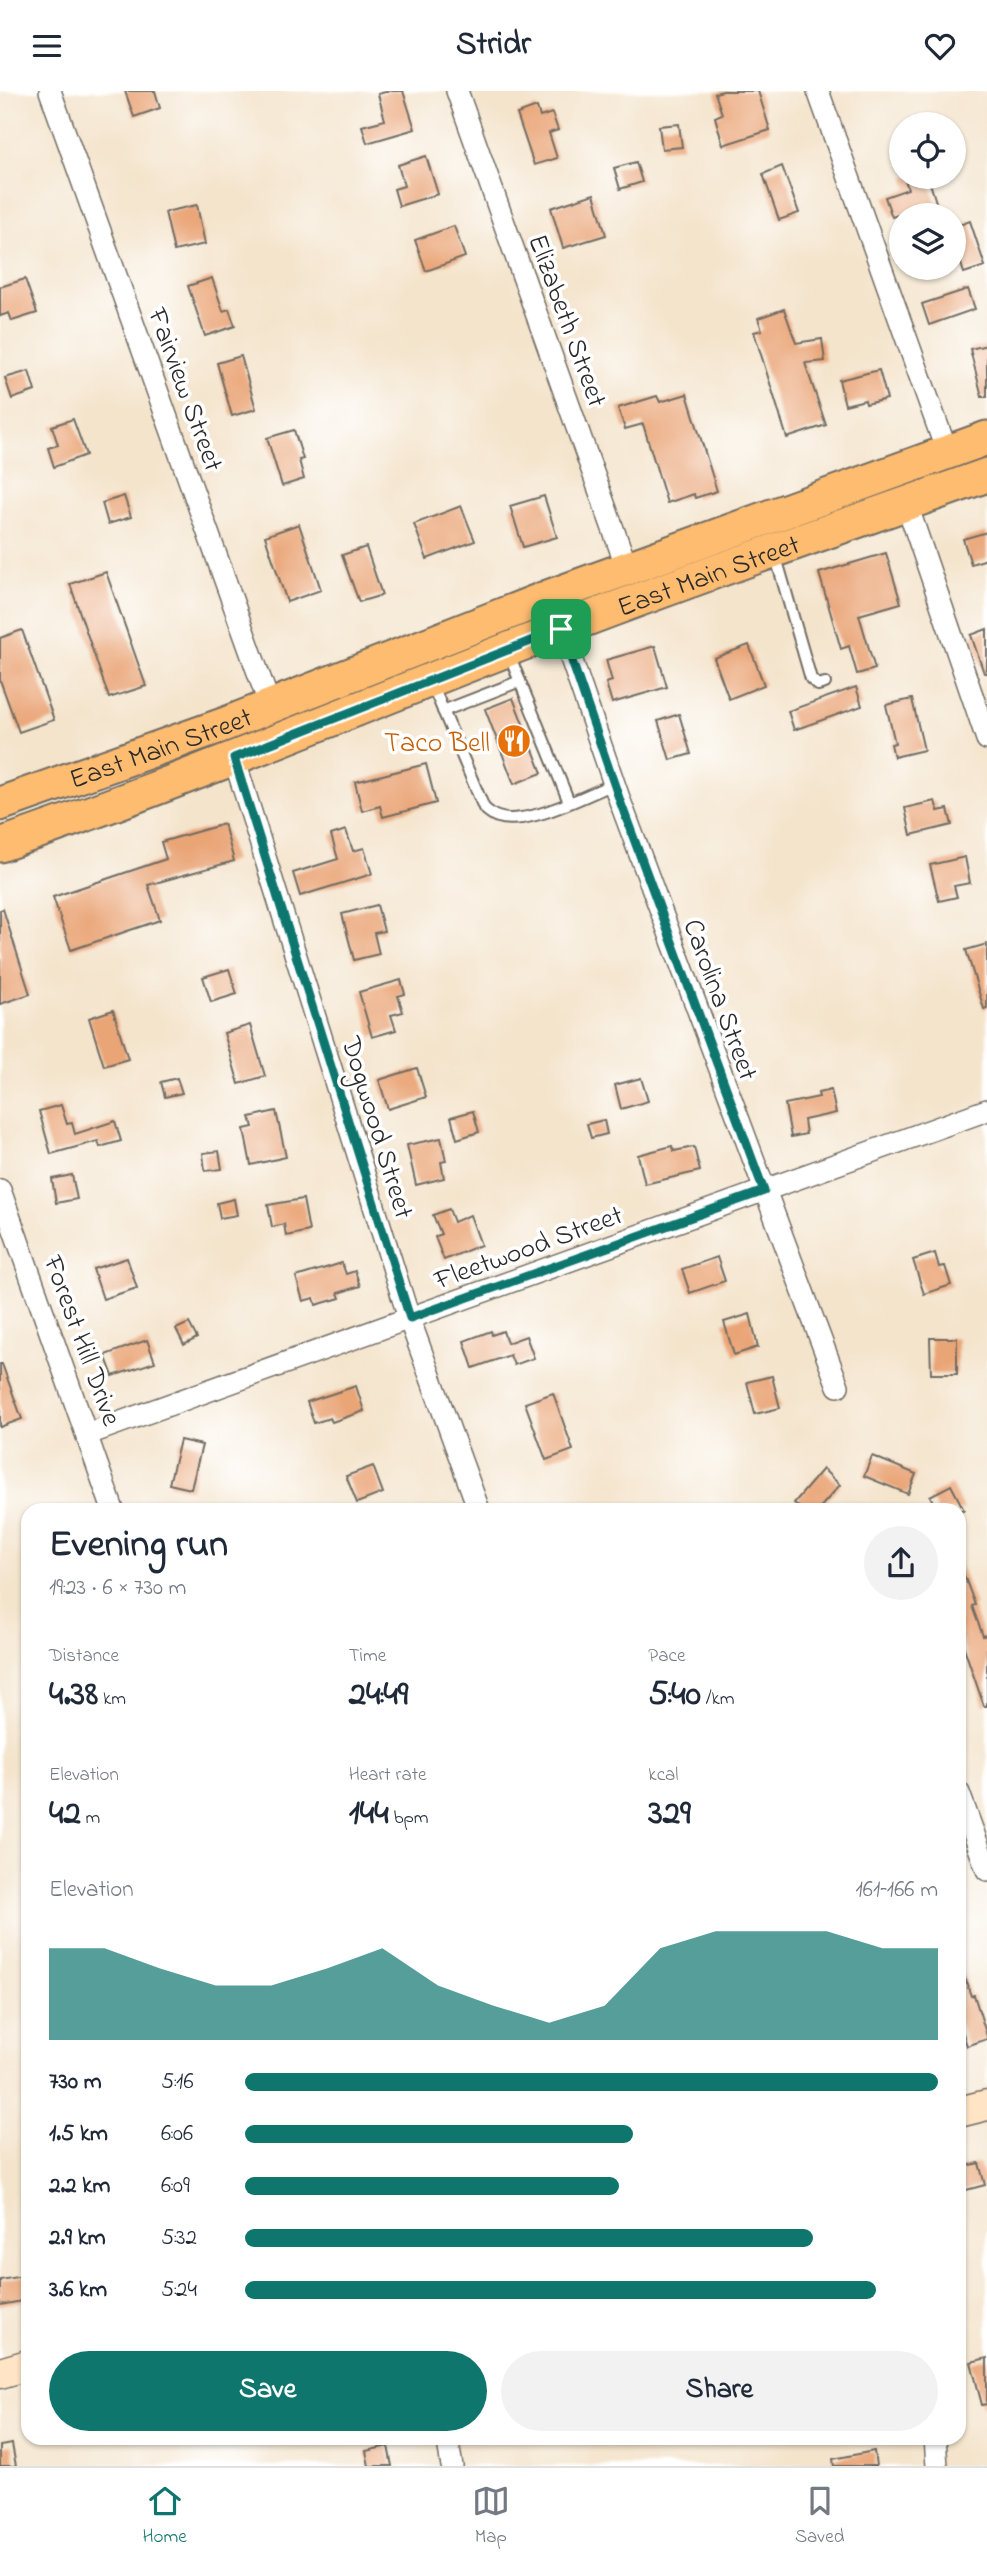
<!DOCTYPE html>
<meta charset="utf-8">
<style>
body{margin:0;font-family:"Indie Flower",sans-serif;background:#f2f2f3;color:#1f2937;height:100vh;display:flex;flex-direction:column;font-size:26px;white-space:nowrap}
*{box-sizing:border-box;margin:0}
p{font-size:23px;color:#747a83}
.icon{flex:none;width:38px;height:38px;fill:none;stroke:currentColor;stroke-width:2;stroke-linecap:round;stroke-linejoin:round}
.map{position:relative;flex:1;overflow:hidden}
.sheet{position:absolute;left:21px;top:1412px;width:945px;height:942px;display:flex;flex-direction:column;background:#fff;border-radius:21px;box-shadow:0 2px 5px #0004}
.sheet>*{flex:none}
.buttons{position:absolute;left:889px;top:21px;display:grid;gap:14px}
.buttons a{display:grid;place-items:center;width:77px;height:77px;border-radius:50%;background:#fff;box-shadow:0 2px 5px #0004;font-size:35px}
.pin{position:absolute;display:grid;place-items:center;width:60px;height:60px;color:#fff;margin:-30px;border-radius:14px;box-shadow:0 4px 10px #0006}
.round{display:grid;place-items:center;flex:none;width:74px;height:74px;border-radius:37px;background:#f2f2f3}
.summary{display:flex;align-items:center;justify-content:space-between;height:119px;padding:0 28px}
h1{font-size:38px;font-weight:800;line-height:52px}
.metrics{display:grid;grid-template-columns:repeat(3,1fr);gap:10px;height:119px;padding:7px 28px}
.metrics div{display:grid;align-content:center}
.metrics b{font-size:35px;font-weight:800}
.metrics small{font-size:19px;font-weight:400}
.metrics p{font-size:19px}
.chart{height:196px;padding:14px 28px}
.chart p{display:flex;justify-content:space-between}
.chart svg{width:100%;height:126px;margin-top:7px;fill:#0f766e;opacity:.7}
.cta{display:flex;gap:14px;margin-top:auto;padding:14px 28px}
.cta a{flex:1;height:80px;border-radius:42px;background:#0f766e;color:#fff;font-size:28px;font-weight:800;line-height:80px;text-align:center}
.cta a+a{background:#f2f2f3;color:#1f2937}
ul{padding:0 28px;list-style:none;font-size:23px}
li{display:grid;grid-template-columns:112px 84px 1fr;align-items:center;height:52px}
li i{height:18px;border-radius:9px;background:#0f766e}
header{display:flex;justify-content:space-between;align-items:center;height:91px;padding:0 28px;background:#fff;font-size:32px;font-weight:800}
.menu{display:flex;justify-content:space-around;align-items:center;height:98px;border-top:2px solid #e0e1e3;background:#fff;font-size:19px;color:#747a83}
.menu a{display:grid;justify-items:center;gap:4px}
.menu .active{color:#0f766e}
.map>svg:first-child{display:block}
.building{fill:#eaa577}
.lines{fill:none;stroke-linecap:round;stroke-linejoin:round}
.lane-casing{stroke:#716c63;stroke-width:14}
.street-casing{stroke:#716c63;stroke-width:24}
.secondary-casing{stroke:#716c63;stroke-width:33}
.primary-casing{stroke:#716c63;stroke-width:37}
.lane{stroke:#fff;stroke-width:10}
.street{stroke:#fff;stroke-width:21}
.secondary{stroke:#ffe4c6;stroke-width:30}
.primary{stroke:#febc70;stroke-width:33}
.route-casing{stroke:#fff;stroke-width:14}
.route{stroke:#0f766e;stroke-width:9}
.labels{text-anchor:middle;stroke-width:7;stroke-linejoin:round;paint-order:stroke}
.street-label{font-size:28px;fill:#2b2b2b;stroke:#fff}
.food-label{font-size:28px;fill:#c56008;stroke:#fff;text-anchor:end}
</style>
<header><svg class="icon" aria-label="menu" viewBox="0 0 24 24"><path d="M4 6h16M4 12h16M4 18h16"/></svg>Stridr<svg class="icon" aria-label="heart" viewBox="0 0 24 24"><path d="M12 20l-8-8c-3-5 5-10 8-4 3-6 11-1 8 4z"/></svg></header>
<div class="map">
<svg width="987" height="2375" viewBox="0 0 987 2375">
<rect width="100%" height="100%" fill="#fff"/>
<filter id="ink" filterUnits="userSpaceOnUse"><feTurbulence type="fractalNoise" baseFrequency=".0143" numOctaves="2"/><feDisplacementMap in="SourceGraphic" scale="14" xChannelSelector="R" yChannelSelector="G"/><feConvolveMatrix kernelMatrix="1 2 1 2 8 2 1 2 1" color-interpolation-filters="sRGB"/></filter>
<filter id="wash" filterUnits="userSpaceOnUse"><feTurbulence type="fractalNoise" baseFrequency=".00686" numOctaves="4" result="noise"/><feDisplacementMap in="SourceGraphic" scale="28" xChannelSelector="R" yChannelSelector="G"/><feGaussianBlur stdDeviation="1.57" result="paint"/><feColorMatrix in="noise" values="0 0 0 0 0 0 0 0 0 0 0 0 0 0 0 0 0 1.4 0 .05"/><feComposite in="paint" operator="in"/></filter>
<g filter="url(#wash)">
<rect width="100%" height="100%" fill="#f4e4cc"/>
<g id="blocks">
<g class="building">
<path d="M 125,0 L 155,0 L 160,17 L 134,26 Z"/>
<path d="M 389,0 L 403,0 L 415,38 L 367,52 L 362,35 L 385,29 L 378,3 Z"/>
<path d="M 723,0 L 758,0 L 770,39 L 723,54 L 715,26 L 722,23 L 715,2 Z"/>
<path d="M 537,16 L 540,26 L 552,22 L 558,39 L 549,42 L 557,67 L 534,74 L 517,23 Z"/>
<path d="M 679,33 L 682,56 L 662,58 L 659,35 Z"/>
<path d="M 426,65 L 438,103 L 399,115 L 394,98 L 404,95 L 398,74 Z"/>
<path d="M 636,71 L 642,91 L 620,98 L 614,77 Z"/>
<path d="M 782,75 L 799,122 L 779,129 L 763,83 Z"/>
<path d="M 904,86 L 928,86 L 936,111 L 892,126 L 885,106 L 908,98 Z"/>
<path d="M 594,103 L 606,144 L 563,157 L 551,117 Z"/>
<path d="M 197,114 L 205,153 L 174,160 L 165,121 Z"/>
<path d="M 970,130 L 985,175 L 964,182 L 954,151 L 954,136 Z"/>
<path d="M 454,135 L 465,166 L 426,180 L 415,149 Z"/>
<path d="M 212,187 L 223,220 L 229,218 L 235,235 L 205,245 L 188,195 Z"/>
<path d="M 25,188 L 37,222 L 12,230 L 9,222 L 0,225 L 0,196 Z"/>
<path d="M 968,198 L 975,218 L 929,234 L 922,213 Z"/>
<path d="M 784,218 L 796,252 L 822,248 L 825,270 L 805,272 L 826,334 L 787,347 L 754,241 L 762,239 L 758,227 Z"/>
<path d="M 987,254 L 987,306 L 982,306 L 970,258 Z"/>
<path d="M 241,265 L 256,318 L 232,325 L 217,272 Z"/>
<path d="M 879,279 L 887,308 L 866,313 L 865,309 L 845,314 L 839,289 Z"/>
<path d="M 29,280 L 35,300 L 12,308 L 5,287 Z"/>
<path d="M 687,303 L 717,400 L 695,407 L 694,403 L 667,412 L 643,333 L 625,338 L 618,317 L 657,305 L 660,311 Z"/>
<path d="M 73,328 L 86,364 L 54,376 L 48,357 L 58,354 L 52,335 Z"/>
<path d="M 294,339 L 303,368 L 299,369 L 304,388 L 282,395 L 267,347 Z"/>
<path d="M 124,405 L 131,426 L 108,433 L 102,412 Z"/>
<path d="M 544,405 L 557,446 L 523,456 L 510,415 Z"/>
<path d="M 461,415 L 475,450 L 427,468 L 414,433 Z"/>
<path d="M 299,433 L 321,499 L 287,511 L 265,445 Z"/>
<path d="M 987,441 L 987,468 L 971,473 L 963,448 Z"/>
<path d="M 366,456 L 382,504 L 359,511 L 342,464 Z"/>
<path d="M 886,462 L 901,512 L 859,524 L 875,578 L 857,583 L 849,555 L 841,558 L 819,482 Z"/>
<path d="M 106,481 L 146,595 L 109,607 L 70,493 Z"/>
<path d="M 987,538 L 987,582 L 984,582 L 971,544 Z"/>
<path d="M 22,539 L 54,629 L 19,641 L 0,589 L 0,547 Z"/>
<path d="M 749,554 L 764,594 L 729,608 L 714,567 Z"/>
<path d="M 655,555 L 667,596 L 612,612 L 606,592 L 612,590 L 606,569 Z"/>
<path d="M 856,596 L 862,615 L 794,639 L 788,620 Z"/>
<path d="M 513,607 L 542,682 L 514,693 L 485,618 Z"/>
<path d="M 912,608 L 924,659 L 894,666 L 891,653 L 895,652 L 886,614 Z"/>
<path d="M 679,623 L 691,663 L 670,669 L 658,630 Z"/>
<path d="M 426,673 L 436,712 L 383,726 L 380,715 L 362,720 L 355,691 Z"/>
<path d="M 935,710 L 938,720 L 948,718 L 952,734 L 911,744 L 905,717 Z"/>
<path d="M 224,733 L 234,770 L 148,794 L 160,829 L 71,859 L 53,806 L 166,768 L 161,751 Z"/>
<path d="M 346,739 L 353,760 L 364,757 L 372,783 L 300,805 L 293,782 L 338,768 L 331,744 Z"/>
<path d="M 965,766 L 970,792 L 954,795 L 957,806 L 939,810 L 930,774 Z"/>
<path d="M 377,814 L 384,840 L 374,842 L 379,863 L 354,869 L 342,823 Z"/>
<path d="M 3,818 L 30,903 L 0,913 L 0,819 Z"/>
<path d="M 987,853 L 987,917 L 984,918 L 966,859 Z"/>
<path d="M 229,878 L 237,903 L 211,911 L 203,886 Z"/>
<path d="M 401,889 L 405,903 L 398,905 L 403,921 L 391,924 L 396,939 L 372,946 L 359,901 Z"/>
<path d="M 113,919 L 128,968 L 104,975 L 89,927 Z"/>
<path d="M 250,934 L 265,985 L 239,993 L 224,942 Z"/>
<path d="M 417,977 L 426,1006 L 388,1018 L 379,989 Z"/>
<path d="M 177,987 L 182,1002 L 165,1006 L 161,991 Z"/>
<path d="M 641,987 L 648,1010 L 621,1018 L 615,994 Z"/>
<path d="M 831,999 L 836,1022 L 804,1029 L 806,1043 L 791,1046 L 785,1013 L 819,1006 L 818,1002 Z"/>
<path d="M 61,1014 L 67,1033 L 72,1032 L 75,1043 L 115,1030 L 121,1050 L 100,1056 L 98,1050 L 51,1063 L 39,1020 Z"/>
<path d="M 276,1020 L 286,1066 L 251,1074 L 244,1038 L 253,1036 L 250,1026 Z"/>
<path d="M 473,1020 L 479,1041 L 457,1048 L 451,1026 Z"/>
<path d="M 604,1029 L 607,1043 L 591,1047 L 587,1033 Z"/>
<path d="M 441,1047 L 446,1070 L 441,1071 L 444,1087 L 416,1094 L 407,1054 Z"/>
<path d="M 672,1055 L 674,1060 L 694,1056 L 700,1080 L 645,1093 L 638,1064 Z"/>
<path d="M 219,1060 L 222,1078 L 205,1080 L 203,1062 Z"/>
<path d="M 72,1084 L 77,1108 L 56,1112 L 52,1088 Z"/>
<path d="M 234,1108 L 237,1124 L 220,1127 L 217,1112 Z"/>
<path d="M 303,1108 L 309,1140 L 286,1145 L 284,1133 L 272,1136 L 268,1114 Z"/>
<path d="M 449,1118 L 454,1131 L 470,1124 L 481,1154 L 444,1169 L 435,1146 L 441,1143 L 433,1124 Z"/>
<path d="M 935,1162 L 939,1176 L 945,1175 L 951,1194 L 924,1203 L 913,1169 Z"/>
<path d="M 717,1166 L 725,1190 L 690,1202 L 682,1178 Z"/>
<path d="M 127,1167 L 137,1197 L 103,1208 L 93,1178 Z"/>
<path d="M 342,1172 L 346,1183 L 355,1180 L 360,1195 L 338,1202 L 340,1207 L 316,1214 L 314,1207 L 303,1210 L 296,1186 Z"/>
<path d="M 750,1223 L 758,1256 L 734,1264 L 724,1231 Z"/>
<path d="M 189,1232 L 197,1247 L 184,1254 L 176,1238 Z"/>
<path d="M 491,1240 L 492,1244 L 503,1240 L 507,1252 L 526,1245 L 534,1267 L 514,1274 L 510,1264 L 473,1277 L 464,1250 Z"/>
<path d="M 930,1247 L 957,1247 L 957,1283 L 931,1283 Z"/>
<path d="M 147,1249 L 155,1271 L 113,1285 L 105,1264 Z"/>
<path d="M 0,1273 L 2,1273 L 22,1328 L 0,1336 Z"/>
<path d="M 772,1285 L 780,1317 L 755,1323 L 747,1291 Z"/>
<path d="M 356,1295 L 364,1320 L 332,1331 L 330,1327 L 314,1332 L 307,1311 Z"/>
<path d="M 553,1302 L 573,1359 L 546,1369 L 525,1312 Z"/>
<path d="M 180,1349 L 202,1354 L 191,1398 L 169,1393 Z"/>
<path d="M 872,1365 L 916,1383 L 908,1403 L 864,1385 Z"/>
<path d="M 373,1375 L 383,1402 L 357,1412 L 346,1385 Z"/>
<path d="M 823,1378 L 840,1394 L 818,1419 L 802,1419 L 794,1412 Z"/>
<path d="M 951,1394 L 964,1419 L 937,1419 L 930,1405 Z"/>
<path d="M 959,1476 L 961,1476 L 975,1514 L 972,1515 L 983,1545 L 987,1544 L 987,1615 L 984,1615 L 959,1542 Z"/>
<path d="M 959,1876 L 961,1876 L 971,1905 L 974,1904 L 987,1945 L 987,1948 L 967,1955 L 959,1930 Z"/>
<path d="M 979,2072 L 985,2094 L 959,2101 L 959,2077 Z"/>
<path d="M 28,2184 L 28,2209 L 0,2214 L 0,2189 Z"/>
<path d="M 987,2267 L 987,2313 L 982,2314 L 971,2271 Z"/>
<path d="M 12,2353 L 16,2375 L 0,2375 L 0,2355 Z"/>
<path d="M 388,2355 L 392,2375 L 369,2375 L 366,2360 Z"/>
<path d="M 874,2360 L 876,2375 L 834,2375 L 833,2368 Z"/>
</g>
</g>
</g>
<g filter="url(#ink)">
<use href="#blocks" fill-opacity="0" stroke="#716c63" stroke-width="2"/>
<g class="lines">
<g class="lane-casing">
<g id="lane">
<path d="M 775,463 L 811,588 L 818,594 L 825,592"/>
<path d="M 508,561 L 569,711"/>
<path d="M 432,593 L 484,717 C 488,720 493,725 498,726 C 527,736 586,704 614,693"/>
<path d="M 443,620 L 520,590"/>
</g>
</g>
<g class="street-casing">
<g id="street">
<path d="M 50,0 L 270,615"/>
<path d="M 457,0 L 627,477"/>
<path d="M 818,0 L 947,361"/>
<path d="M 906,411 L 987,648"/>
<path d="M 561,538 L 620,710 L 838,1295"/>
<path d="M 234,667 L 409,1227 L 479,1419"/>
<path d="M 0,1099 L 113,1419"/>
<path d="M 88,1343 L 987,1019"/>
<path d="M 959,1702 L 987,1779"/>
<path d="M 447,2347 L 452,2375"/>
<path d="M 935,2347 L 937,2375"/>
</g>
</g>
<g class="secondary-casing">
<g id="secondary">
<path d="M 959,2021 L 987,2014"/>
<path d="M 0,2282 L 28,2274"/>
</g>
</g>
<g class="primary-casing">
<g id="primary">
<path id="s1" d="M 0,713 L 223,634 L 548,506 L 987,347"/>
<path id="s2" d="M 0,754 C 189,689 372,610 558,539 C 700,484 844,435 987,384"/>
</g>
</g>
<use href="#lane" class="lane"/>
<use href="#street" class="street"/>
<use href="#secondary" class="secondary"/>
<use href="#primary" class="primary"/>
</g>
</g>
<g class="lines" filter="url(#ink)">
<g class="route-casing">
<path id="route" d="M 561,538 L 620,710 L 764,1100 L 410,1227 L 234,667 Z"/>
</g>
<use href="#route" class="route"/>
</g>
<defs>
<g id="restaurant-disc" transform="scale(1.75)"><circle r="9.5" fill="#e8710a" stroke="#fff"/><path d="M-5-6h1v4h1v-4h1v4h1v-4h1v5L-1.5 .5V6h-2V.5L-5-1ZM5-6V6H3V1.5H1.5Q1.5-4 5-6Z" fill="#fff"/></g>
</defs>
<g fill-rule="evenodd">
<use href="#restaurant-disc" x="514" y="650"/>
</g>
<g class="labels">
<g class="street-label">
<text transform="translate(569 229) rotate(70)" y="10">Elizabeth Street</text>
<text transform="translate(187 298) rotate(70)" y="10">Fairview Street</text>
<text dy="10" stroke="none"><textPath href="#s2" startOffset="758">East Main Street</textPath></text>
<text dy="10" stroke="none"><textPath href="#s1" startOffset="170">East Main Street</textPath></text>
<text transform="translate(722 908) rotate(70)" y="10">Carolina Street</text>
<text transform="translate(379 1036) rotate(73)" y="10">Dogwood Street</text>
<text transform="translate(528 1155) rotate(-20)" y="10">Fleetwood Street</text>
<text transform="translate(84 1249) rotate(70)" y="10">Forest Hill Drive</text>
</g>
<g class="food-label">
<text x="490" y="660">Taco Bell</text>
</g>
</g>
</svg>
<div class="buttons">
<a><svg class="icon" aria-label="locate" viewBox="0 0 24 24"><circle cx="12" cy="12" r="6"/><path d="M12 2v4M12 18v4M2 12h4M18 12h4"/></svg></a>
<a><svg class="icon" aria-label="layers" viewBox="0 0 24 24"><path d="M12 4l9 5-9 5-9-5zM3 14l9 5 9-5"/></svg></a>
</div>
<div class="pin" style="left:561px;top:538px;background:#1e9e55"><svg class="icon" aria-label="arrive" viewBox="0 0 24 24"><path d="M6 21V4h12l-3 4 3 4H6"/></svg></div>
<section class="sheet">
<div class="summary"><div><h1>Evening run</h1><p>19:23 · 6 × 730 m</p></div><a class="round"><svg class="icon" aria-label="share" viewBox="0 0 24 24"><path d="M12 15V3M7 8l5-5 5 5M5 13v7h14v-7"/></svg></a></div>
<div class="metrics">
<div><p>Distance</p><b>4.38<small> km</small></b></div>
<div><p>Time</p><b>24:49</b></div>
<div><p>Pace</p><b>5:40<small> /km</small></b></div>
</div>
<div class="metrics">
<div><p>Elevation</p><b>42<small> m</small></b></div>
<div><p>Heart rate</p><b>144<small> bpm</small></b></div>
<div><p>kcal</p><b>329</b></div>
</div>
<div class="chart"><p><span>Elevation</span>161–166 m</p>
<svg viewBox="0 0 160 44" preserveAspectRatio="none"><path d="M0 44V12L10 12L20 19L30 25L40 25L50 19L60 12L70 25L80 32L90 38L100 32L110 12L120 6L130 6L140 6L150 12L160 12V44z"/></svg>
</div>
<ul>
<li><b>730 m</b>5:16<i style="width:100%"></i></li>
<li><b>1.5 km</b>6:06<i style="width:56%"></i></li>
<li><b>2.2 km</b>6:09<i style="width:54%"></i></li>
<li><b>2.9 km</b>5:32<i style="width:82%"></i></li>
<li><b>3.6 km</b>5:24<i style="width:91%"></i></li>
</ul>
<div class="cta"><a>Save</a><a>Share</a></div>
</section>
</div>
<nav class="menu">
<a class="active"><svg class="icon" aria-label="home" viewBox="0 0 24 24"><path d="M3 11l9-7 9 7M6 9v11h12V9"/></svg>Home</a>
<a><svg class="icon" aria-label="map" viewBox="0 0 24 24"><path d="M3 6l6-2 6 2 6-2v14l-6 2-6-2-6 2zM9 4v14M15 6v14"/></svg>Map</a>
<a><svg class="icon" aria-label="saved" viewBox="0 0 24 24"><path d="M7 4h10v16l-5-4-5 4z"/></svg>Saved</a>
</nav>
